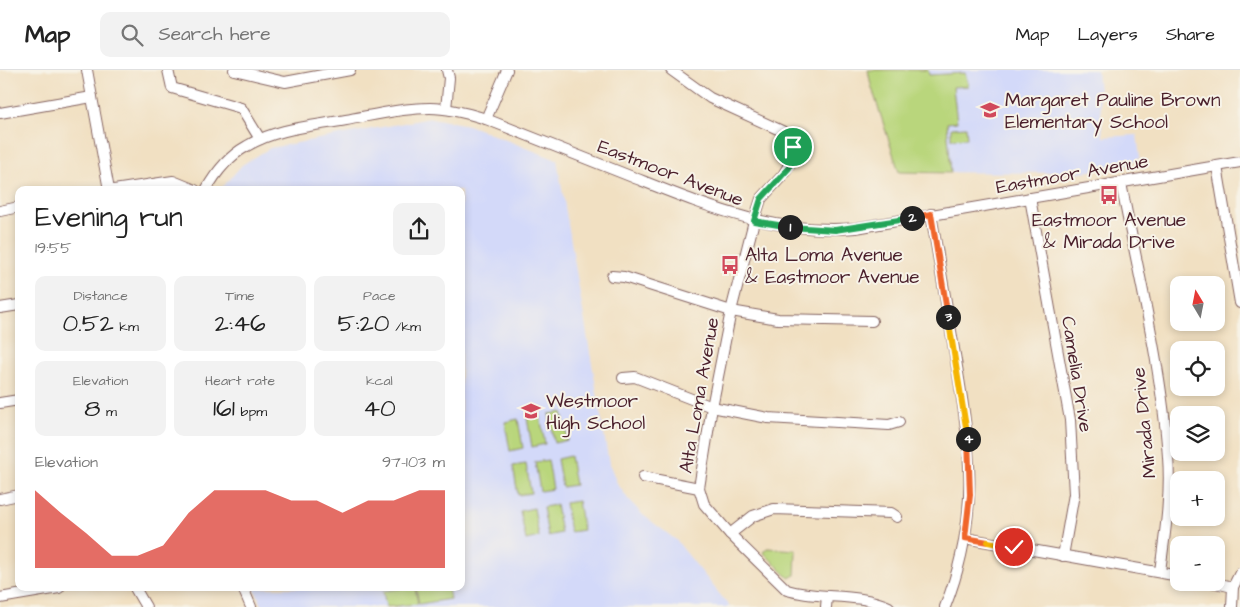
<!DOCTYPE html>
<meta charset="utf-8">
<style>
body{margin:0;font-family:"Architects Daughter",sans-serif;background:#f2f2f2;color:#222;height:100vh;display:flex;flex-direction:column;font-size:19px;white-space:nowrap}
*{box-sizing:border-box;margin:0}
p{font-size:16px;color:#767676}
.icon{flex:none;width:28px;height:28px;fill:none;stroke:currentColor;stroke-width:2;stroke-linecap:round;stroke-linejoin:round}
.map{position:relative;flex:1;overflow:hidden}
.sheet{position:absolute;left:15px;top:116px;width:450px;height:405px;display:flex;flex-direction:column;background:#fff;border-radius:10px;box-shadow:0 2px 8px #0003}
.sheet>*{flex:none}
.needle{width:32px;rotate:350deg}
.buttons{position:absolute;left:1170px;top:206px;display:grid;gap:10px}
.buttons a{display:grid;place-items:center;width:55px;height:55px;border-radius:10px;background:#fff;box-shadow:0 2px 8px #0003;font-size:25px}
.pin{position:absolute;display:grid;place-items:center;width:42px;height:42px;color:#fff;margin:-21px;border:2px solid #fff;border-radius:50%;box-shadow:0 1px 5px #0007}
.km{position:absolute;width:25px;height:25px;margin:-12px;border-radius:50%;background:#222;color:#fff;font-size:14px;line-height:25px;text-align:center}
.round{display:grid;place-items:center;flex:none;width:52px;height:52px;border-radius:10px;background:#f2f2f2}
.overview{display:flex;align-items:center;justify-content:space-between;height:85px;padding:0 20px}
h1{font-size:28px;font-weight:600;line-height:38px}
.stats{display:grid;grid-template-columns:repeat(3,1fr);gap:8px;height:85px;padding:5px 20px}
.stats div{display:grid;align-content:center;border-radius:10px;background:#f2f2f2;text-align:center}
.stats b{font-size:25px;font-weight:600}
.stats small{font-size:14px;font-weight:400}
.stats p{font-size:14px}
.chart{height:140px;padding:10px 20px}
.chart p{display:flex;justify-content:space-between}
.chart svg{width:100%;height:90px;margin-top:5px;fill:#d93025;opacity:.7}
header{display:flex;align-items:center;gap:30px;box-sizing:border-box;height:70px;padding:0 25px;background:#fff;border-bottom:1px solid #e0e0e0}
header strong{font-size:24px}
nav{display:flex;gap:28px;margin-inline-start:auto;font-size:18px}
.search{width:350px;height:45px;background:#f2f2f2;display:flex;align-items:center;gap:12px;box-sizing:border-box;padding:0 18px;border-radius:10px;color:#767676;font-size:19px}
.map>svg:first-child{display:block}
.built{fill:#d3d9f9}
.green{fill:#b9d67c;stroke:#827a54}
.lines{fill:none;stroke-linecap:round;stroke-linejoin:round}
.minor-casing{stroke:#846360;stroke-width:12}
.minor{stroke:#fff;stroke-width:10}
.split-1-casing{stroke:#fff;stroke-width:10}
.split-2-casing{stroke:#fff;stroke-width:10}
.split-3-casing{stroke:#fff;stroke-width:10}
.split-4-casing{stroke:#fff;stroke-width:10}
.split-5-casing{stroke:#fff;stroke-width:10}
.split-6-casing{stroke:#fff;stroke-width:10}
.split-1{stroke:#22a559;stroke-width:6}
.split-2{stroke:#22a559;stroke-width:6}
.split-3{stroke:#f0652b;stroke-width:6}
.split-4{stroke:#f5b400;stroke-width:6}
.split-5{stroke:#f0652b;stroke-width:6}
.split-6{stroke:#f5b400;stroke-width:6}
.labels{text-anchor:middle;stroke-width:4;stroke-linejoin:round;paint-order:stroke}
.poi-label{font-size:19px;fill:#4a1f2b;stroke:#f7f3e8;text-anchor:start}
.street-label{font-size:19px;fill:#4a1f2b;stroke:#f7f3e8}
</style>
<header>
<strong>Map</strong>
<div class="search"><svg class="icon" aria-label="search" viewBox="0 0 24 24"><circle cx="10" cy="10" r="6"/><path d="M15 15l6 6"/></svg>Search here</div>
<nav><a>Map</a><a>Layers</a><a>Share</a></nav>
</header>
<div class="map">
<svg width="1240" height="537" viewBox="0 0 1240 537">
<rect width="100%" height="100%" fill="#f7f3e8"/>
<filter id="ink" filterUnits="userSpaceOnUse"><feTurbulence type="fractalNoise" baseFrequency=".02" numOctaves="2"/><feDisplacementMap in="SourceGraphic" scale="10" xChannelSelector="R" yChannelSelector="G"/><feConvolveMatrix kernelMatrix="1 2 1 2 8 2 1 2 1" color-interpolation-filters="sRGB"/></filter>
<filter id="wash" filterUnits="userSpaceOnUse"><feTurbulence type="fractalNoise" baseFrequency=".0096" numOctaves="4" result="noise"/><feDisplacementMap in="SourceGraphic" scale="20" xChannelSelector="R" yChannelSelector="G"/><feGaussianBlur stdDeviation="1.12" result="paint"/><feColorMatrix in="noise" values="0 0 0 0 0 0 0 0 0 0 0 0 0 0 0 0 0 1.4 0 .05"/><feComposite in="paint" operator="in"/></filter>
<g filter="url(#wash)">
<rect width="100%" height="100%" fill="#f1e0c2"/>
<g class="built">
<path d="M 868,0 L 1097,0 L 1103,67 L 1137,65 L 1140,88 L 1127,95 L 1078,103 L 899,102 L 871,15 Z"/>
<path d="M 431,48 L 468,55 L 557,90 L 609,393 L 617,413 L 628,429 L 643,445 L 676,470 L 730,537 L 263,537 L 254,518 L 461,518 L 461,120 L 220,120 L 242,95 L 270,78 Z"/>
</g>
<g class="green">
<path d="M 868,0 L 928,0 L 929,5 L 965,3 L 969,16 L 953,17 L 957,52 L 947,53 L 951,103 L 899,102 L 871,15 Z"/>
<path d="M 966,57 L 967,68 L 951,69 L 951,58 Z"/>
<path d="M 562,342 L 568,370 L 554,373 L 549,344 Z"/>
<path d="M 540,346 L 545,374 L 532,377 L 527,348 Z"/>
<path d="M 518,349 L 523,378 L 510,381 L 505,352 Z"/>
<path d="M 570,386 L 575,415 L 562,417 L 557,389 Z"/>
<path d="M 548,390 L 553,419 L 540,421 L 535,392 Z"/>
<path d="M 526,394 L 531,423 L 518,425 L 513,396 Z"/>
<path d="M 578,431 L 583,460 L 570,462 L 565,433 Z"/>
<path d="M 556,435 L 561,463 L 548,466 L 543,437 Z"/>
<path d="M 534,438 L 539,467 L 526,470 L 520,441 Z"/>
<path d="M 767,478 L 796,480 L 795,505 L 789,508 L 763,482 Z"/>
<path d="M 404,518 L 415,518 L 418,534 L 386,537 L 383,521 Z"/>
<path d="M 416,518 L 448,518 L 450,529 L 419,534 Z"/>
</g>
</g>
<g filter="url(#ink)">
<g class="lines">
<g class="minor-casing">
<g id="minor">
<path d="M 87,0 L 109,120"/>
<path d="M 168,0 L 172,18 L 241,38 L 260,69"/>
<path d="M 234,0 L 285,12 L 350,0"/>
<path d="M 671,0 L 710,28 L 782,61 L 791,70 L 792,90 L 783,105 L 761,129 L 754,151 L 731,241 L 712,337 L 699,418 L 704,434 L 730,464 L 787,520 C 820,530 857,522 889,537"/>
<path d="M 446,39 L 449,8 L 447,0"/>
<path d="M 0,43 L 92,27"/>
<path d="M 486,49 L 507,0"/>
<path d="M 1217,96 L 1240,233"/>
<path d="M 1121,113 C 1138,202 1162,298 1168,387 C 1171,425 1165,464 1160,501"/>
<path d="M 114,120 L 173,111 L 195,120"/>
<path d="M 206,120 C 216,102 229,86 247,76 C 276,58 314,56 346,50 C 374,45 402,38 430,38 C 449,38 467,43 486,49 C 534,68 582,87 630,106 C 706,136 773,165 856,158 L 1240,92"/>
<path d="M 1030,128 L 1070,350 L 1074,424 L 1063,486"/>
<path d="M 0,141 L 19,137"/>
<path d="M 931,144 C 939,189 946,234 954,279 C 970,375 982,443 945,537"/>
<path d="M 612,206 L 624,207 L 731,241 L 778,249 L 872,251"/>
<path d="M 0,238 L 19,235"/>
<path d="M 623,308 L 635,307 L 712,337 L 768,348 L 889,355 L 899,352"/>
<path d="M 0,333 L 19,330"/>
<path d="M 643,407 L 699,418"/>
<path d="M 0,429 L 19,425"/>
<path d="M 730,464 L 753,446 L 774,439 L 891,443 L 897,447"/>
<path d="M 965,468 L 1179,506"/>
<path d="M 1211,512 L 1233,517"/>
<path d="M 135,518 L 146,537"/>
<path d="M 243,518 L 251,537"/>
<path d="M 0,528 L 59,518"/>
<path d="M 826,537 L 827,526"/>
<path d="M 1232,537 L 1233,517 L 1240,503"/>
</g>
</g>
<use href="#minor" class="minor"/>
</g>
</g>
<g class="lines" filter="url(#ink)">
<g class="split-1-casing">
<path id="split-1" d="M 790,157 L 754,151 L 761,129 L 789,98 L 793,77"/>
</g>
<g class="split-2-casing">
<path id="split-2" d="M 790,157 L 835,160 L 912,148"/>
</g>
<g class="split-3-casing">
<path id="split-3" d="M 912,148 L 931,144 L 948,247"/>
</g>
<g class="split-4-casing">
<path id="split-4" d="M 948,247 L 968,369"/>
</g>
<g class="split-5-casing">
<path id="split-5" d="M 968,369 L 970,425 L 965,468 L 988,472"/>
</g>
<g class="split-6-casing">
<path id="split-6" d="M 988,472 L 1014,477"/>
</g>
<use href="#split-1" class="split-1"/>
<use href="#split-2" class="split-2"/>
<use href="#split-3" class="split-3"/>
<use href="#split-4" class="split-4"/>
<use href="#split-5" class="split-5"/>
<use href="#split-6" class="split-6"/>
</g>
<defs>
<g id="school-bare" transform="scale(1.5)"><path d="M0-5L7-2L0 1L-7-2ZM-4 1L0 2.5L4 1V4Q0 6-4 4Z" fill="#d1495b" stroke="#f7f3e8" stroke-width="2.5" paint-order="stroke"/></g>
<g id="bus-bare" transform="scale(1.5)"><path d="M-5-6H5V4H4V6H2V4H-2V6H-4V4H-5ZM-3.5-4V0h7V-4ZM-3.5 1.2v1.5H-2V1.2ZM2 1.2v1.5H3.5V1.2Z" fill="#d1495b" stroke="#f7f3e8" stroke-width="2.5" paint-order="stroke"/></g>
</defs>
<g fill-rule="evenodd">
<use href="#school-bare" x="990" y="40"/>
<use href="#bus-bare" x="1109" y="125"/>
<use href="#bus-bare" x="730" y="195"/>
<use href="#school-bare" x="531" y="341"/>
</g>
<g class="labels">
<g class="poi-label">
<text x="1005" y="36">Margaret Pauline Brown<tspan x="1005" dy="22">Elementary School</tspan></text>
<text x="1109" y="156" text-anchor="middle">Eastmoor Avenue<tspan x="1109" dy="22">&amp; Mirada Drive</tspan></text>
<text x="745" y="191">Alta Loma Avenue<tspan x="745" dy="22">&amp; Eastmoor Avenue</tspan></text>
<text x="546" y="337">Westmoor<tspan x="546" dy="22">High School</tspan></text>
</g>
<g class="street-label">
<text transform="translate(671 102) rotate(21)" y="7">Eastmoor Avenue</text>
<text transform="translate(1072 103) rotate(-10)" y="7">Eastmoor Avenue</text>
<text transform="translate(1078 304) rotate(81)" y="7">Camelia Drive</text>
<text transform="translate(698 325) rotate(-80)" y="7">Alta Loma Avenue</text>
<text transform="translate(1143 353) rotate(-96)" y="7">Mirada Drive</text>
</g>
</g>
</svg>
<div class="buttons">
<a><svg class="needle" viewBox="-14 -14 28 28"><path d="M0-13l5 13h-10z" fill="#e53935"/><path d="M0 13l5-13h-10z" fill="#767676"/></svg></a>
<a><svg class="icon" aria-label="locate" viewBox="0 0 24 24"><circle cx="12" cy="12" r="6"/><path d="M12 2v4M12 18v4M2 12h4M18 12h4"/></svg></a>
<a><svg class="icon" aria-label="layers" viewBox="0 0 24 24"><path d="M12 4l9 5-9 5-9-5zM3 14l9 5 9-5"/></svg></a>
<a>+</a>
<a>−</a>
</div>
<div class="pin" style="left:793px;top:77px;background:#1e9e55"><svg class="icon" aria-label="arrive" viewBox="0 0 24 24"><path d="M6 21V4h12l-3 4 3 4H6"/></svg></div>
<div class="pin" style="left:1014px;top:477px;background:#d93025"><svg class="icon" aria-label="check" viewBox="0 0 24 24"><path d="M5 12l5 5 9-10"/></svg></div>
<b class="km" style="left:790px;top:157px">1</b>
<b class="km" style="left:912px;top:148px">2</b>
<b class="km" style="left:948px;top:247px">3</b>
<b class="km" style="left:968px;top:369px">4</b>
<section class="sheet">
<div class="overview"><div><h1>Evening run</h1><p>19:55</p></div><a class="round"><svg class="icon" aria-label="share" viewBox="0 0 24 24"><path d="M12 15V3M7 8l5-5 5 5M5 13v7h14v-7"/></svg></a></div>
<div class="stats">
<div><p>Distance</p><b>0.52<small> km</small></b></div>
<div><p>Time</p><b>2:46</b></div>
<div><p>Pace</p><b>5:20<small> /km</small></b></div>
</div>
<div class="stats">
<div><p>Elevation</p><b>8<small> m</small></b></div>
<div><p>Heart rate</p><b>161<small> bpm</small></b></div>
<div><p>kcal</p><b>40</b></div>
</div>
<div class="chart"><p><span>Elevation</span>97–103 m</p>
<svg viewBox="0 0 160 44" preserveAspectRatio="none"><path d="M0 44V6L10 17L20 27L30 38L40 38L50 33L60 17L70 6L80 6L90 6L100 11L110 11L120 17L130 11L140 11L150 6L160 6V44z"/></svg>
</div>
</section>
</div>
